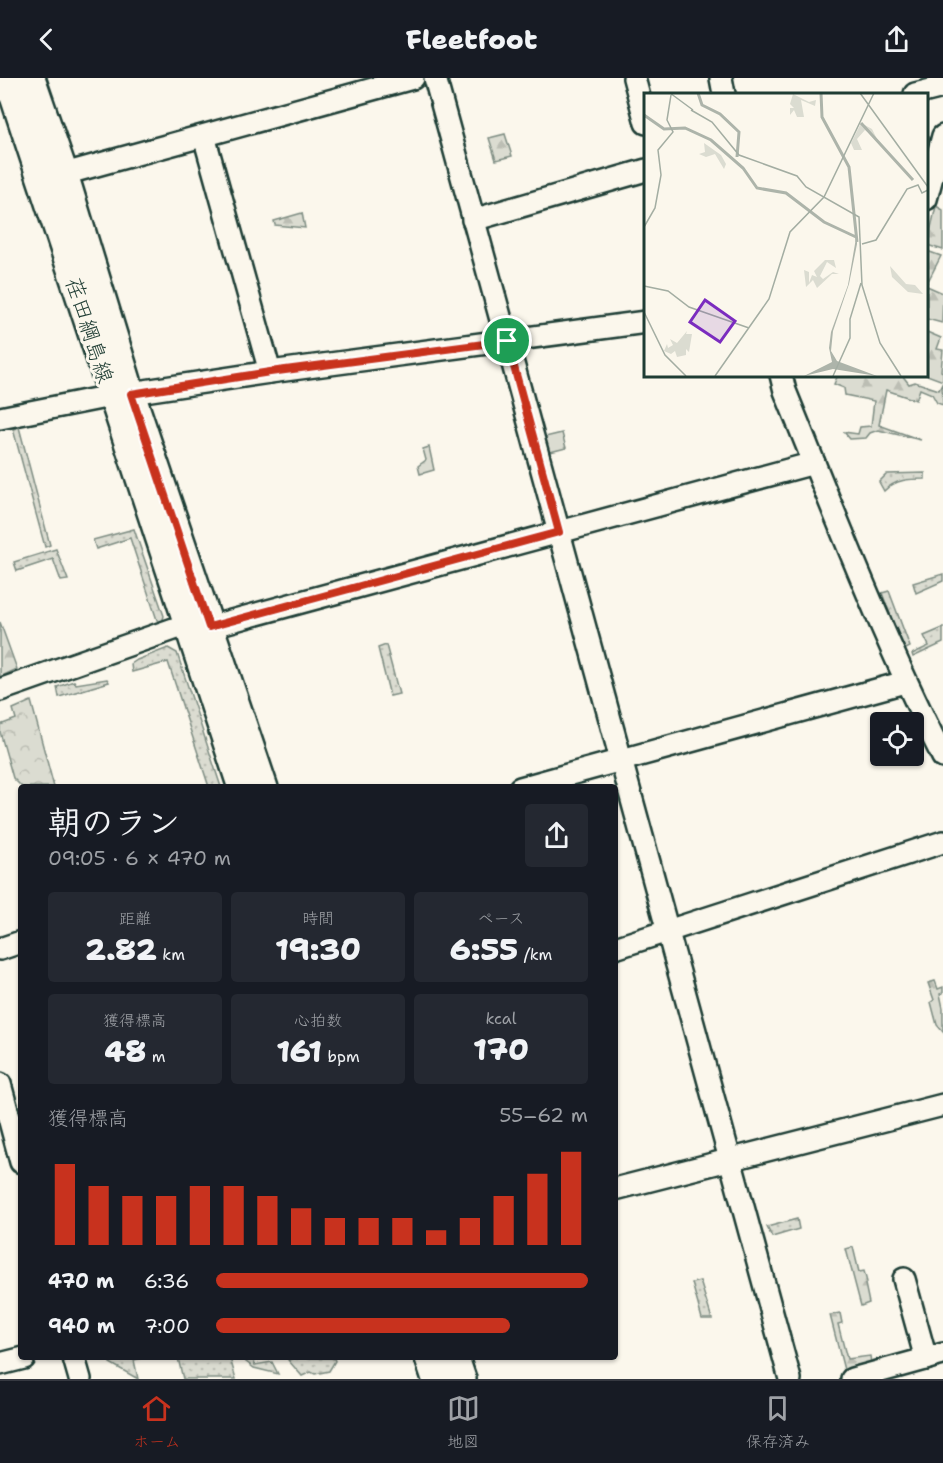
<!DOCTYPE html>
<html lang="ja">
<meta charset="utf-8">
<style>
body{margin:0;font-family:"Shantell Sans","Klee One",sans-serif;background:#242831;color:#f1f3f6;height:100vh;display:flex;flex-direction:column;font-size:22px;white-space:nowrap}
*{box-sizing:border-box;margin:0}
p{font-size:20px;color:#9ea1a6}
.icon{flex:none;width:33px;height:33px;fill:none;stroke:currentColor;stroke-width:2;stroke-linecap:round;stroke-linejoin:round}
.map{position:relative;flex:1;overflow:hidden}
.panel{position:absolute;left:18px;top:706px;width:600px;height:576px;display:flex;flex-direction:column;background:#171b24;border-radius:6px;box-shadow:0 2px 4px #0004}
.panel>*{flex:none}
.tools{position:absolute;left:870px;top:634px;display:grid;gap:12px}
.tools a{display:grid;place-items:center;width:54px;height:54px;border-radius:6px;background:#171b24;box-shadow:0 2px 4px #0004;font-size:30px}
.pin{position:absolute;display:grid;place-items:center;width:51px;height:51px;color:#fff;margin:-26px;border:3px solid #fff;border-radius:50%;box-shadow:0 2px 6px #0007}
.round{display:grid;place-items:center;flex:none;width:63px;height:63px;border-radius:6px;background:#242831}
.headline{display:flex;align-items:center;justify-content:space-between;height:102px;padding:0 30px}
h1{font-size:33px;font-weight:800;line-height:45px}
.figures{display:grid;grid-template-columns:repeat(3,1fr);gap:9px;height:102px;padding:6px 30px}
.figures div{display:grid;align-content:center;border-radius:6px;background:#242831;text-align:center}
.figures b{font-size:30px;font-weight:800}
.figures small{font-size:16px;font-weight:400}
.figures p{font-size:16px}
.chart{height:168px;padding:12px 30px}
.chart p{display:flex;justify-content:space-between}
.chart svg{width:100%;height:108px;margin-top:6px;stroke:#c8321e;stroke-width:6}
ul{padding:0 30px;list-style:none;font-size:20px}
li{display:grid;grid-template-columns:96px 72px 1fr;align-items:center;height:45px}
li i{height:15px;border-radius:8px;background:#c8321e}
header{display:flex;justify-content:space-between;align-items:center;height:78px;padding:0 30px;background:#171b24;font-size:27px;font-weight:800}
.tabs{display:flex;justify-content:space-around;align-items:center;height:84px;border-top:2px solid #363941;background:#171b24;font-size:16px;color:#9ea1a6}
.tabs a{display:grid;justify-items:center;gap:3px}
.tabs .active{color:#c8321e}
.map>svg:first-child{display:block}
.grass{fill:url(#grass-dots);stroke:#7d8c82;stroke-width:1.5}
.forest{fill:url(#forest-firs);stroke:#7d8c82;stroke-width:1.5}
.park{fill:url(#park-crowns);stroke:#7d8c82;stroke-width:1.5}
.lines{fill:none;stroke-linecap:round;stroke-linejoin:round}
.minor-casing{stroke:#1f3d34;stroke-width:26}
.major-casing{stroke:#1f3d34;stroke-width:32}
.minor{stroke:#fbf7ec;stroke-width:21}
.major{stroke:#fbf7ec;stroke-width:27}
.route-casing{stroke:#fff;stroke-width:12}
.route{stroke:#c8321e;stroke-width:8}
.labels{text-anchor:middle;stroke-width:6;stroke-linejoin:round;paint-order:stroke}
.street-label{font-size:22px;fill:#1f3d34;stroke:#fbf7ec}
.inset-river{fill:none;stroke:#adb4aa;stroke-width:3}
.inset-road{fill:none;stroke:#a3ada2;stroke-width:1.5}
.view{fill:#7b2cbf;fill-opacity:0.15;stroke:#7b2cbf;stroke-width:3}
.inset-edge{fill:none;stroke:#1f3d34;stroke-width:3}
</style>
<header><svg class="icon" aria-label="back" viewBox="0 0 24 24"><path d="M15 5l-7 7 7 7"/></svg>Fleetfoot<svg class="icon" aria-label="share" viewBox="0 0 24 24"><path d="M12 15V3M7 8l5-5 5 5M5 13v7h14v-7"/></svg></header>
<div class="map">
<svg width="943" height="1301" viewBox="0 0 943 1301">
<defs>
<pattern id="grass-dots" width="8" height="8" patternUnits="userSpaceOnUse" patternTransform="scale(1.5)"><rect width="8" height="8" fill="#dbdcd1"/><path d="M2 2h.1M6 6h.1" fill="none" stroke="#bcbeb4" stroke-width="1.8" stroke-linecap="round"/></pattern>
<pattern id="forest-firs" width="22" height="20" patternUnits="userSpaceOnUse" patternTransform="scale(1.5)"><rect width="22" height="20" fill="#dbdcd1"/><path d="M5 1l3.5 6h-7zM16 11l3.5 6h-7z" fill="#bcbeb4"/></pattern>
<pattern id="park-crowns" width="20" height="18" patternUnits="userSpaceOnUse" patternTransform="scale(1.5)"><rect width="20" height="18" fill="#dbdcd1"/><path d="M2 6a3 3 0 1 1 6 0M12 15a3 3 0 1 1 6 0" fill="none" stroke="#bcbeb4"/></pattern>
</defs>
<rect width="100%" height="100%" fill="#fbf7ec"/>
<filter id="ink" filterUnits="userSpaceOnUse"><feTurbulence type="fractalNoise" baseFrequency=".0167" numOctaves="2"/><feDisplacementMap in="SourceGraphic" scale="12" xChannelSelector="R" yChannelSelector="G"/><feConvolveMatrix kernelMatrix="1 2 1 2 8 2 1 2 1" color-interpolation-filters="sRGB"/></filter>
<g filter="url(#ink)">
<g class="grass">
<path d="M 19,349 L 50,467 L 45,469 L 13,351 Z"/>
<path d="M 925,395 L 925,401 C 909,401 896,401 884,413 L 879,404 L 887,396 Z"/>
<path d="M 134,451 L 164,538 L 162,544 L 157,542 L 130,460 L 96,471 L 93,462 Z"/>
<path d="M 56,471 L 68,502 L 61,503 L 53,481 L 17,493 L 14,484 Z"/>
<path d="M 943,496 L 943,503 L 916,515 L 913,505 Z"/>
<path d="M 889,513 L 910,569 L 904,572 L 882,515 Z"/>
<path d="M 943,550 L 943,565 L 913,579 L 912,576 L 929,568 L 924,558 Z"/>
<path d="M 386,567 L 399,616 L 390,618 L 378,570 Z"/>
<path d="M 168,570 L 177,575 L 221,709 L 209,709 L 168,584 L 132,594 L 131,586 L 137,582 Z"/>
<path d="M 107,601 L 109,604 L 59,619 L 57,609 L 74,603 L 76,606 Z"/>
<path d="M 797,1141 L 799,1151 L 772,1159 L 767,1149 Z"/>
<path d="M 700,1203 L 712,1241 L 702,1241 L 692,1205 Z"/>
<path d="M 114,1280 L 142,1280 L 134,1282 L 138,1301 L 110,1285 Z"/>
<path d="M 178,1280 L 230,1280 L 236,1301 L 183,1301 Z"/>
<path d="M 241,1280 L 253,1280 L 255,1287 L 272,1284 L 278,1296 L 254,1290 Z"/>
<path d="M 295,1280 L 334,1280 L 335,1283 L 329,1293 L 315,1296 L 311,1294 L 302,1298 L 288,1282 Z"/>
</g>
<g class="forest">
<path d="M 505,56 L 512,78 L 496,82 L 489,60 Z"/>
<path d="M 936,128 L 943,132 L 943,172 L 927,167 Z"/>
<path d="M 302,135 L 305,150 L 275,147 L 274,143 Z"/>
<path d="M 927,173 L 941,178 L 927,205 L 926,173 Z"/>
<path d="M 927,208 L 943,215 L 942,245 L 927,241 Z"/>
<path d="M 927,254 L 941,260 L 937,271 L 943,272 L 941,293 L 943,294 L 943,303 L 927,297 Z"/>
<path d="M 836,297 L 902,297 L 909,306 L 915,304 L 939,312 L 942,306 L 943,327 L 937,325 L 932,316 L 920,311 L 916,322 L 886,312 L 879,347 L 921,362 L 878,352 L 870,355 L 866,360 L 850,361 L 844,354 L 858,356 L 860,349 L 871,348 L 874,323 L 845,317 L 844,310 L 834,306 L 837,299 Z"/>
<path d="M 562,355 L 566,370 L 546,375 L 541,360 Z"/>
<path d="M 429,369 L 434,392 L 420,396 L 418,388 L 426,382 L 423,371 Z"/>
<path d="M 0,544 L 17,591 L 0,599 Z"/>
<path d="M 935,903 L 938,911 L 943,909 L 943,915 L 940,916 L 943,930 L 943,954 L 937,947 L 931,924 L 934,922 L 928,905 Z"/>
<path d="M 853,1169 L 859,1194 L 864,1193 L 867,1204 L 865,1206 L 869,1225 L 861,1228 L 846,1171 Z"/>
<path d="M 840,1235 L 842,1245 L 838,1246 L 847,1281 L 870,1278 L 871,1285 L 844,1292 L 830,1237 Z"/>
</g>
<path class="park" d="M 31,623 L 54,709 L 22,709 L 13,700 L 0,654 L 0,647 L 16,641 L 13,631 Z"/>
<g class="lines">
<g class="minor-casing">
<g id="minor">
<path d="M 435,0 L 790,1301"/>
<path d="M 634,0 L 646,45"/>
<path d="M 721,0 L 724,16"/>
<path d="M 915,16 L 943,9"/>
<path d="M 204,58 L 270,294"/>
<path d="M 64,96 L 413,0"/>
<path d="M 926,121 L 943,58"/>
<path d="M 473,142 L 646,92"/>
<path d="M 781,297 L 785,313 C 835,436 883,561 943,679"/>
<path d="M 0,340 L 111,318 L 270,294 L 646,244"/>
<path d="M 209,549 L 814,385"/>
<path d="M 0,612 L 188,546"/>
<path d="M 520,710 L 905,604"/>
<path d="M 615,870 L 943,764"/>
<path d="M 0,871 L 21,864"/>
<path d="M 0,1006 L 21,1084"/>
<path d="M 615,1111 L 943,1027"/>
<path d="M 904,1201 L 926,1281"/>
<path d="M 74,1280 L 80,1301"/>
<path d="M 0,1286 L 24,1280"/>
<path d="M 852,1301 L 943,1276"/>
</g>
</g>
<g class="major-casing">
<g id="major">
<path d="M 8,0 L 242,710"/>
<path d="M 31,0 L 64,96 L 131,316 L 264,710"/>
<path d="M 429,1280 L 436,1301"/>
<path d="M 455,1280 L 462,1301"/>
</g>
</g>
<use href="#minor" class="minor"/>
<use href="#major" class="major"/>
</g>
</g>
<g class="lines" filter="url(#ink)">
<g class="route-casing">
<path id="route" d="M 507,263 L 559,454 L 209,549 L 131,316 L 270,294 Z"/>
</g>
<use href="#route" class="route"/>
</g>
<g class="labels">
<g class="street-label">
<text transform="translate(90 252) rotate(72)" y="8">荏田綱島線</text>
</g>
</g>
<g transform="translate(644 15)">
<rect width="284" height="284" fill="#fbf7ec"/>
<path d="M 60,50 L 77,62 L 82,71 L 80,76 L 71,61 L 62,64 L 55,61 L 61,59 ZM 181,167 L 190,167 L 192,175 L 183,169 L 176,183 L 179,186 L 189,179 L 195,181 L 188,181 L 173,195 L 169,187 L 162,194 L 160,177 L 165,179 L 165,190 L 168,182 L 173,184 L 170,178 ZM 43,238 L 42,241 L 48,241 L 45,259 L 42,256 L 42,262 L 33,264 L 31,258 L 27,261 L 20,258 L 23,251 L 24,255 L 29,252 L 26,246 L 33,250 Z" fill="#dbdcd1"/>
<path d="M 217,30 L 228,36 L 233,46 L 221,37 L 213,46 L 218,57 L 210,57 L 207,50 ZM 246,173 L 262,191 L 271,192 L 279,201 L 264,199 L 248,184 Z" fill="#dbdcd1"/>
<path d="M 149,1 L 165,9 L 172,7 L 171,13 L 157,7 L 160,24 L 153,24 L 150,17 L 146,22 L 146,15 L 150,15 L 146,11 Z" fill="#dbdcd1"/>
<path d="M 212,145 L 213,149 L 213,151 L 205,191 L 189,238 L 187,258 L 193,268 L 233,283 L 189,276 L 160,283 L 188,269 L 185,255 L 187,239 L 204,192 Z" fill="#adb4aa"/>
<path class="inset-river" d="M 54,0 L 58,12 L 76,21 L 95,39 L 93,64M 177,0 L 178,24 L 205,74 L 213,149M 0,22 L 20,36 L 41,35 L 67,47 L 99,75 L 113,95 L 142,100 L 180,129 L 212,144M 217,30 L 269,87"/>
<path class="inset-road" d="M 26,0 L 49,17M 216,0 L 284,94M 47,17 L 68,29 L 95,62 L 153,83 L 162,94 L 215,124 L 218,192 L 236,250 L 257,283M 0,134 L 11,115 L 17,82 L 14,57 L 29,39 L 23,27 L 27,2M 218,151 L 232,147 L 263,96 L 274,92 L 278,100 L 284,97M 0,193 L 24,198 L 45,214 L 105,235M 0,219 L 21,262 L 42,283M 71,283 L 125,206 L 146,139 L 180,104 L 230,0M 189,283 L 206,245 L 206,226 L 217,190"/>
<path class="view" d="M 61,207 L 91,228 L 76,249 L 46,229 Z"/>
<rect width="284" height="284" class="inset-edge"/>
</g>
</svg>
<div class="tools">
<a><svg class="icon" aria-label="locate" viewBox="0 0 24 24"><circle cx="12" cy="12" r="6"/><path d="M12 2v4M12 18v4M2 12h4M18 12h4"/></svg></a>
</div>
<div class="pin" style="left:507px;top:263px;background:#1e9e55"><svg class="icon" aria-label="arrive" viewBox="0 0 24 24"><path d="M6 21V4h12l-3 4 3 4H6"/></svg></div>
<section class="panel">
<div class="headline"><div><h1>朝のラン</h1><p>09:05 · 6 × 470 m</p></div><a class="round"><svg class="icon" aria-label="share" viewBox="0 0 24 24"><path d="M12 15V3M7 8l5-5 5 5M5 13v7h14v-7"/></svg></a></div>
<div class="figures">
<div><p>距離</p><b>2.82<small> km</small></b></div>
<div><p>時間</p><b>19:30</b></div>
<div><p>ペース</p><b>6:55<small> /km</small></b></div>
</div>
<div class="figures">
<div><p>獲得標高</p><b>48<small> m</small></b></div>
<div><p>心拍数</p><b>161<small> bpm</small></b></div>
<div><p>kcal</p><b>170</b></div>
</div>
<div class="chart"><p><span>獲得標高</span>55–62 m</p>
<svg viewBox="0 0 160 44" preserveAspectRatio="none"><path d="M5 44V11M15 44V20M25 44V24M35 44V24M45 44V20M55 44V20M65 44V24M75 44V29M85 44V33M95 44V33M105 44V33M115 44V38M125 44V33M135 44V24M145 44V15M155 44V6"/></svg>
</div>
<ul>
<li><b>470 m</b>6:36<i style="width:100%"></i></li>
<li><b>940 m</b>7:00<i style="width:79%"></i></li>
</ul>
</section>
</div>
<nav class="tabs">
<a class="active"><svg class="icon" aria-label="home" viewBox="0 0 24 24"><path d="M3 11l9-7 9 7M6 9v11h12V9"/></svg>ホーム</a>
<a><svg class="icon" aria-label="map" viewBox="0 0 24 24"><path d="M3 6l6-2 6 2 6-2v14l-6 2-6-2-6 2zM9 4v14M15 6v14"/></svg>地図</a>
<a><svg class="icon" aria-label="saved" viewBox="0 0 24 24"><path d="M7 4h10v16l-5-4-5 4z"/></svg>保存済み</a>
</nav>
